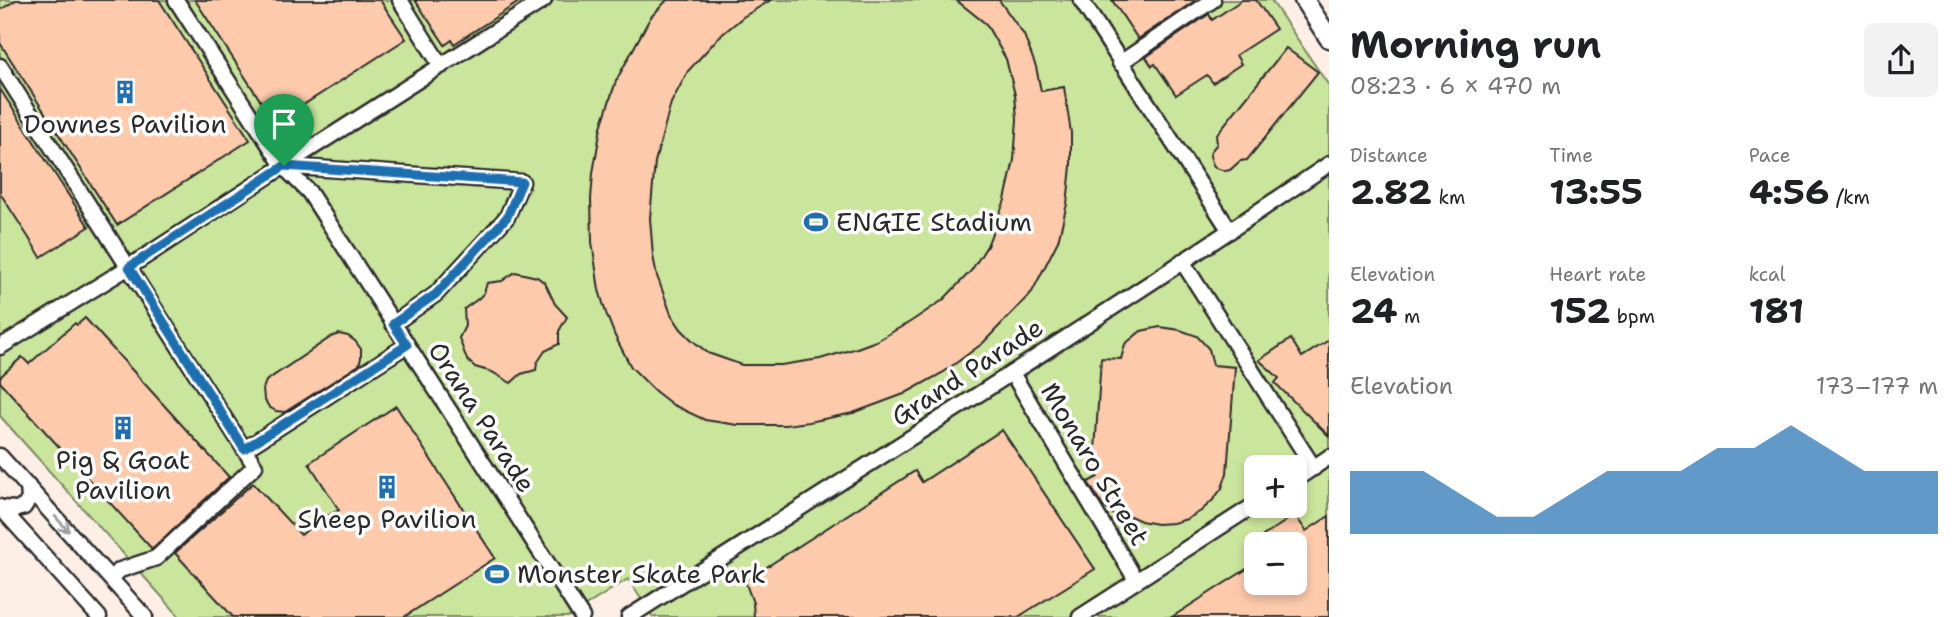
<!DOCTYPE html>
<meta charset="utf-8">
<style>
body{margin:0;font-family:"Shantell Sans",sans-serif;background:#f2f2f2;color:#202124;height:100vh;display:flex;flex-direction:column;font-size:26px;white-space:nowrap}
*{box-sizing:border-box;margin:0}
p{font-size:23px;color:#757577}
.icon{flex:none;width:38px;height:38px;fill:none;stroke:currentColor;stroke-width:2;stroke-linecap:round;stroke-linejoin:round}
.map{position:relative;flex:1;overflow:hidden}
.side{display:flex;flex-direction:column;background:#fff;width:630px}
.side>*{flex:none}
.buttons{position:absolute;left:1244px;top:455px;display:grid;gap:14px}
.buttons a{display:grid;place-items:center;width:63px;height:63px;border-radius:10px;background:#fff;box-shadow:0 4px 10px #0003;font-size:35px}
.pin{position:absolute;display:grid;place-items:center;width:60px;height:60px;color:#fff;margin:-72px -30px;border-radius:50% 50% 50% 0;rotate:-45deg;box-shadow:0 0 7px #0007}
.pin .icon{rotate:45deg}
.round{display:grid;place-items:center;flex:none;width:74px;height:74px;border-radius:10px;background:#f2f2f2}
.head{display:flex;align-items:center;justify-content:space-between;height:119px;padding:0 21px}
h1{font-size:38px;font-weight:700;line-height:52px}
.figures{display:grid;grid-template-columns:repeat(3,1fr);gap:10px;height:119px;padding:7px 21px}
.figures div{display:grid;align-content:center}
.figures b{font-size:35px;font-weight:700}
.figures small{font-size:19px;font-weight:400}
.figures p{font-size:19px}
.chart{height:196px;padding:14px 21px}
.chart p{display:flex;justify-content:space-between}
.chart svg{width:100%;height:126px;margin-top:7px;fill:#1f6fb2;opacity:.7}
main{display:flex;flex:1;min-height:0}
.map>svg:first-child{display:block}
.green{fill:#cae59c;stroke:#7a8864;stroke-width:2;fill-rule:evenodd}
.building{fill:#fdcaac;stroke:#2b2b2b;stroke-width:2}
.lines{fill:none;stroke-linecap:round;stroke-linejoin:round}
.minor-casing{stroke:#2b2b2b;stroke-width:19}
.major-casing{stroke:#2b2b2b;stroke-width:23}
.minor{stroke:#fff;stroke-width:14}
.major{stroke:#fff;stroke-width:18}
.oneway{stroke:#a0a0a0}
.route-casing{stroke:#fff;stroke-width:14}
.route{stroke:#1f6fb2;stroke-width:9}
.labels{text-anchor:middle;stroke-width:7;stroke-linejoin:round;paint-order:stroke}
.poi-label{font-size:26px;fill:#2b2b2b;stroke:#fff}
.street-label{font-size:26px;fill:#2b2b2b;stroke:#fff}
</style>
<main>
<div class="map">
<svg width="1329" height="617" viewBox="0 0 1329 617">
<rect width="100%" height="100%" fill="#feefe6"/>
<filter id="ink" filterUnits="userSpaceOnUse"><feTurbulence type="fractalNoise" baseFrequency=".0143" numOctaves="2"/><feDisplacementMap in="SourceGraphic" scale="14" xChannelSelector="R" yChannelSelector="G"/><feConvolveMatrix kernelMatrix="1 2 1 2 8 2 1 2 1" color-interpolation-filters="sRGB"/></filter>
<g filter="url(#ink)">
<path class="green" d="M 0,0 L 1271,0 L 1329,86 L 1329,617 L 653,617 L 628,579 L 568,617 L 180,617 L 0,416 ZM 1256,467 L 1295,467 L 1295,506 L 1256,506 ZM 1256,544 L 1295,544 L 1295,583 L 1256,583 Z"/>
<g class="building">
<path d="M 16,0 L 159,0 L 250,140 L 117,225 L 0,43 L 0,10 Z"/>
<path d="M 195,0 L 380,0 L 406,39 L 275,123 Z"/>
<path d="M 415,0 L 522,0 L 454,44 L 452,40 L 445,45 Z"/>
<path d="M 667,0 L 771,0 L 743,17 L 719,37 L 688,71 L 671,103 L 655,162 L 650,218 L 653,256 L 657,276 L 671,314 L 681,329 L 692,340 L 708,353 L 742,365 L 781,365 L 820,359 L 857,348 L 876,341 L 910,322 L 943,300 L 971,271 L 987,246 L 1005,200 L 1014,160 L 1017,119 L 1015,95 L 1006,59 L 986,24 L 956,0 L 999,0 L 1024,35 L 1036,67 L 1041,91 L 1064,87 L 1071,133 L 1071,166 L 1067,204 L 1058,241 L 1032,292 L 983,343 L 944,372 L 904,394 L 853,413 L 809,422 L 785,425 L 738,425 L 705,420 L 673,405 L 655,391 L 631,367 L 615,336 L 606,313 L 599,290 L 592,242 L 591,199 L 593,173 L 601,127 L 616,81 L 650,18 Z"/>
<path d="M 1112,0 L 1196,0 L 1138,39 Z"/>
<path d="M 1242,0 L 1256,0 L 1276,29 L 1236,55 L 1241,64 L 1213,83 L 1207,75 L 1176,95 L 1155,64 L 1152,66 L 1146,57 L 1209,14 L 1212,20 Z"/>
<path d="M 1286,48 L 1318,72 L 1247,160 L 1240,161 L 1230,170 L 1225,171 L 1216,168 L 1213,165 L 1210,156 L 1211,151 L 1217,144 L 1216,135 Z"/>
<path d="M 0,89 L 89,227 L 41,257 L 0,193 Z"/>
<path d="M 515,272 L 537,277 L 545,283 L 555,304 L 567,317 L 559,331 L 559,344 L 545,351 L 537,363 L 536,370 L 521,374 L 511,383 L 492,372 L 475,367 L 467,360 L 459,338 L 465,326 L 464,309 L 478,299 L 484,293 L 487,283 L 502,281 Z"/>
<path d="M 85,318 L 229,477 L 152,549 L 0,382 L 0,377 L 22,357 L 29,364 L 75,323 L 77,325 Z"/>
<path d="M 1160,327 L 1180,330 L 1197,336 L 1209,349 L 1213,365 L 1235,367 L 1227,473 L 1222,488 L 1213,500 L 1201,511 L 1187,519 L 1173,523 L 1157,524 L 1141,521 L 1130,516 L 1124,524 L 1102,505 L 1088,482 L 1098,477 L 1095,464 L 1095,451 L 1101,358 L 1121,359 L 1125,344 L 1141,331 Z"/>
<path d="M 339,334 L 348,336 L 355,341 L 361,349 L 361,358 L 359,365 L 285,412 L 276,411 L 269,407 L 264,399 L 263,389 L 266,381 L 331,337 Z"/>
<path d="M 1291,339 L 1302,357 L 1329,340 L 1329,436 L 1275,383 L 1279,378 L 1259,360 Z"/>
<path d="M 396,406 L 495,558 L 404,617 L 233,617 L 175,553 L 253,483 L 301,535 L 316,522 L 339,510 L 309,463 Z"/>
<path d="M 1002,430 L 1095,569 L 1018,617 L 754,617 L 753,603 L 745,581 L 915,471 L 922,482 Z"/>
<path d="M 1295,515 L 1306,531 L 1329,516 L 1329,617 L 1172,617 L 1256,563 L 1256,583 L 1295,583 L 1295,544 L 1268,544 L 1263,536 Z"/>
</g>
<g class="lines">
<g class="minor-casing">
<g id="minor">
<path d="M 176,0 L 283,166 L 309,192 L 582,617"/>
<path d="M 400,0 L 441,66"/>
<path d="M 1081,0 L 1230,231"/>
<path d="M 1120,63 L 1213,0"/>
<path d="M 0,66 L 255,466 L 156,558 L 120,570 L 111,578"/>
<path d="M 283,166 L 522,182 L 507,217 L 436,294 L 393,324"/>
<path d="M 1182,261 L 1314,468"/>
<path d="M 0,347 L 129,267 L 282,167 L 544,0"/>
<path d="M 1012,373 L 1136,580"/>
<path d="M 245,449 L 407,345"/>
<path d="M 0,456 L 145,617"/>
<path d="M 1295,480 L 1329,457"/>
<path d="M 0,507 L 99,617"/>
<path d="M 1,508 L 17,509 L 24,507 L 29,499 L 28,486"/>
<path d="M 629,617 C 864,467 1099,320 1329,164"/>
<path d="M 1080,617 L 1256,504"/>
</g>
</g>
<g class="major-casing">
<path id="major" d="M 1304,0 L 1329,38"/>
</g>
<use href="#minor" class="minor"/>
<use href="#major" class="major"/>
</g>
<defs><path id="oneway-shaft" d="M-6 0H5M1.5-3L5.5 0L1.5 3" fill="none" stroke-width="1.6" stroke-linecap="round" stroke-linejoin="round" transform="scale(1.75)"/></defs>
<use class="oneway" href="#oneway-shaft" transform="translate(62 524) rotate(48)"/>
</g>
<g class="lines" filter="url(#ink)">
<g class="route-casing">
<path id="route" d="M 284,166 L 522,182 L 507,217 L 436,294 L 393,324 L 407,345 L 244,449 L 129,267 Z"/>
</g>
<use href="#route" class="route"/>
</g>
<defs>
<g id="building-bare" transform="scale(1.89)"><path d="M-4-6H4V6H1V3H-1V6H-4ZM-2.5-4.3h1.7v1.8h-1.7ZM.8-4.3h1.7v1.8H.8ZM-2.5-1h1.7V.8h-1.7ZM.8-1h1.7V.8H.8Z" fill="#1f6fb2" stroke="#fff" stroke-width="2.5" paint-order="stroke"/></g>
<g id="stadium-bare" transform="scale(1.89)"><path d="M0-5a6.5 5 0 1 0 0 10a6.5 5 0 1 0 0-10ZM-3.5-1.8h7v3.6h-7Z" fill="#1f6fb2" stroke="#fff" stroke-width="2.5" paint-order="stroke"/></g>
</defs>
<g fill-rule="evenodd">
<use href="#building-bare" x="125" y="92"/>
<use href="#stadium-bare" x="816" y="222"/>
<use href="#building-bare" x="123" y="428"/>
<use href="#building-bare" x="387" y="487"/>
<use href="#stadium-bare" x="497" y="574"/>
</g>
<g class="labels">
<g class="poi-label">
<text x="125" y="133">Downes Pavilion</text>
<text x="836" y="231" text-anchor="start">ENGIE Stadium</text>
<text x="123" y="469">Pig &amp; Goat<tspan x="123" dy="30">Pavilion</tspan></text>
<text x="387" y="528">Sheep Pavilion</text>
<text x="517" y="583" text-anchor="start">Monster Skate Park</text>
</g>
<g class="street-label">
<text transform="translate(967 372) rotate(-33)" y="9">Grand Parade</text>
<text transform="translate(482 417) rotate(57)" y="9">Orana Parade</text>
<text transform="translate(1095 464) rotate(59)" y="9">Monaro Street</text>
</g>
</g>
</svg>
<div class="buttons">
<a>+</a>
<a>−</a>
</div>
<div class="pin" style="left:284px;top:166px;background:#1e9e55"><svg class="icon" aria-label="arrive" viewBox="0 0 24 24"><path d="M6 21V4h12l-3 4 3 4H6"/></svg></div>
</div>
<section class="side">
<div class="head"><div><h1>Morning run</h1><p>08:23 · 6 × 470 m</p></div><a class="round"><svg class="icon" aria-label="share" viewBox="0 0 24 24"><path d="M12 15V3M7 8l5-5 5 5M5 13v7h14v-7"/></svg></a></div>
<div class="figures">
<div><p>Distance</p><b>2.82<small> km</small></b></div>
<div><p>Time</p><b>13:55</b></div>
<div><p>Pace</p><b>4:56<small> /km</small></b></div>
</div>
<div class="figures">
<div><p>Elevation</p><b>24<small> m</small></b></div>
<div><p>Heart rate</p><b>152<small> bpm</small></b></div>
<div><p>kcal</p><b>181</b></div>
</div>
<div class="chart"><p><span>Elevation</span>173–177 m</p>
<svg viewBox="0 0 160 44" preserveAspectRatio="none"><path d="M0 44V22L10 22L20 22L30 30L40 38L50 38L60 30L70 22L80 22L90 22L100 14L110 14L120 6L130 14L140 22L150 22L160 22V44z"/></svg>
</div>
</section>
</main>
